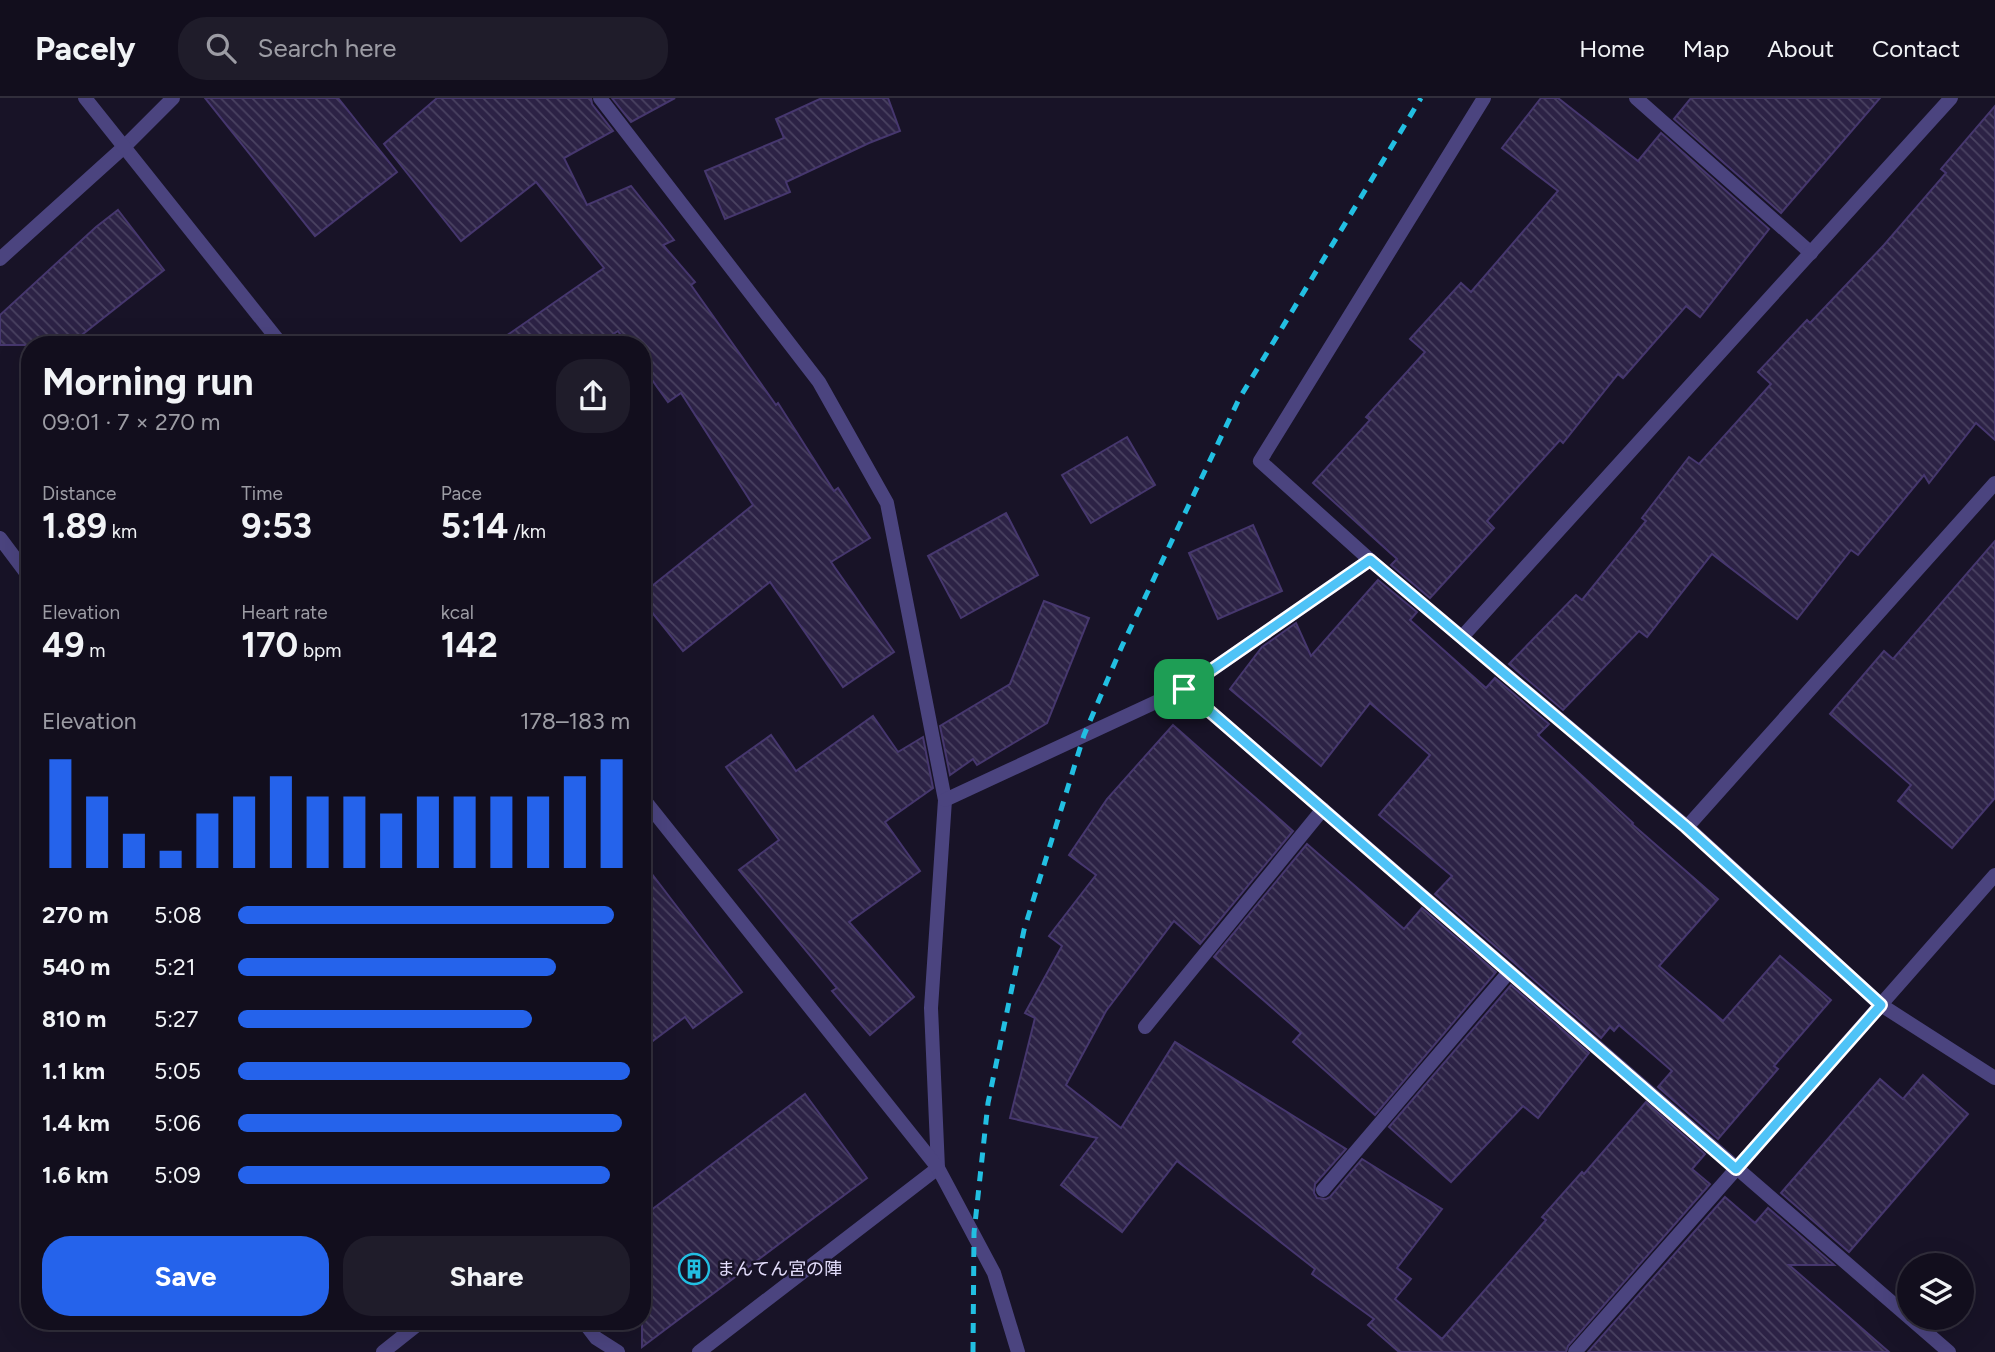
<!DOCTYPE html>
<meta charset="utf-8">
<style>
body{margin:0;font-family:Figtree,"Noto Sans JP",sans-serif;background:#1f1c2a;color:#f1f3f6;height:100vh;display:flex;flex-direction:column;font-size:26px;white-space:nowrap}
*{box-sizing:border-box;margin:0}
p{font-size:23px;color:#9c9ca4}
.icon{flex:none;width:38px;height:38px;fill:none;stroke:currentColor;stroke-width:2;stroke-linecap:round;stroke-linejoin:round}
.map{position:relative;flex:1;overflow:hidden}
.sheet{position:absolute;left:21px;top:238px;width:630px;height:994px;display:flex;flex-direction:column;background:#120e1d;border-radius:28px;box-shadow:0 7px 28px #0002,0 0 0 2px #312e3b}
.sheet>*{flex:none}
.fabs{position:absolute;left:1897px;top:1155px;display:grid;gap:14px}
.fabs a{display:grid;place-items:center;width:77px;height:77px;border-radius:50%;background:#120e1d;box-shadow:0 7px 28px #0002,0 0 0 2px #312e3b;font-size:35px}
.pin{position:absolute;display:grid;place-items:center;width:60px;height:60px;color:#fff;margin:-30px;border-radius:14px;box-shadow:0 4px 10px #0006}
.round{display:grid;place-items:center;flex:none;width:74px;height:74px;border-radius:28px;background:#1f1c2a}
.headline{display:flex;align-items:center;justify-content:space-between;height:119px;padding:0 21px}
h1{font-size:38px;font-weight:700;line-height:52px}
.metrics{display:grid;grid-template-columns:repeat(3,1fr);gap:10px;height:119px;padding:7px 21px}
.metrics div{display:grid;align-content:center}
.metrics b{font-size:35px;font-weight:700}
.metrics small{font-size:19px;font-weight:400}
.metrics p{font-size:19px}
.chart{height:196px;padding:14px 21px}
.chart p{display:flex;justify-content:space-between}
.chart svg{width:100%;height:126px;margin-top:7px;stroke:#2563eb;stroke-width:6}
.cta{display:flex;gap:14px;margin-top:auto;padding:14px 21px}
.cta a{flex:1;height:80px;border-radius:28px;background:#2563eb;color:#fff;font-size:28px;font-weight:700;line-height:80px;text-align:center}
.cta a+a{background:#1f1c2a;color:#f1f3f6}
ul{padding:0 21px;list-style:none;font-size:23px}
li{display:grid;grid-template-columns:112px 84px 1fr;align-items:center;height:52px}
li i{height:18px;border-radius:9px;background:#2563eb}
header{display:flex;align-items:center;gap:42px;box-sizing:border-box;height:98px;padding:0 35px;background:#120e1d;border-bottom:2px solid #312e3b}
header strong{font-size:33px}
nav{display:flex;gap:38px;margin-inline-start:auto;font-size:24px}
.search{width:490px;height:63px;background:#1f1c2a;display:flex;align-items:center;gap:18px;box-sizing:border-box;padding:0 24px;border-radius:28px;color:#9c9ca4;font-size:26px}
.map>svg:first-child{display:block}
.building{fill:url(#building-back-hatch);stroke:#46376e;stroke-width:2}
.lines{fill:none;stroke-linecap:round;stroke-linejoin:round}
.minor{stroke:#4b447f;stroke-width:14}
.tertiary{stroke:#4b447f;stroke-width:14}
.rail{stroke:#22bfe2;stroke-width:5;stroke-dasharray:10 9;stroke-linecap:butt}
.route-casing{stroke:#fff;stroke-width:14}
.route{stroke:#4fc3f7;stroke-width:9}
.labels{text-anchor:middle;stroke-width:5;stroke-linejoin:round;paint-order:stroke}
.poi-label{font-size:18px;fill:#e3ddfb;stroke:#181327;text-anchor:start}
</style>
<header>
<strong>Pacely</strong>
<div class="search"><svg class="icon" aria-label="search" viewBox="0 0 24 24"><circle cx="10" cy="10" r="6"/><path d="M15 15l6 6"/></svg>Search here</div>
<nav><a>Home</a><a>Map</a><a>About</a><a>Contact</a></nav>
</header>
<div class="map">
<svg width="1995" height="1254" viewBox="0 0 1995 1254">
<defs>
<pattern id="building-back-hatch" width="6" height="6" patternUnits="userSpaceOnUse" patternTransform="scale(1.75)"><rect width="6" height="6" fill="#2c2245"/><path d="M-1 5l2 2M0 0l6 6M5-1l2 2" fill="none" stroke="#4a4261"/></pattern>
</defs>
<rect width="100%" height="100%" fill="#181327"/>
<g class="building">
<path d="M 205,0 L 338,0 L 397,74 L 315,138 Z"/>
<path d="M 437,0 L 591,0 L 592,6 L 613,33 L 564,60 L 587,107 L 631,88 L 674,142 L 663,147 L 695,184 L 691,187 L 776,307 L 778,305 L 834,393 L 838,390 L 870,440 L 831,464 L 894,554 L 843,589 L 770,484 L 683,553 L 642,502 L 642,496 L 753,407 L 681,295 L 668,304 L 642,268 L 642,247 L 627,247 L 618,233 L 597,247 L 493,247 L 604,170 L 536,84 L 461,143 L 384,46 Z"/>
<path d="M 612,0 L 675,0 L 631,24 Z"/>
<path d="M 822,0 L 888,0 L 900,33 L 869,45 L 786,84 L 790,94 L 725,121 L 705,73 L 784,40 L 776,21 Z"/>
<path d="M 1541,0 L 1558,0 L 1638,63 L 1661,35 L 1769,131 L 1700,219 L 1686,208 L 1623,280 L 1618,276 L 1563,345 L 1560,342 L 1487,423 L 1494,430 L 1430,500 L 1391,467 L 1397,461 L 1313,385 L 1370,322 L 1366,319 L 1425,254 L 1410,241 L 1461,185 L 1471,194 L 1558,93 L 1502,50 Z"/>
<path d="M 1691,0 L 1880,0 L 1781,115 L 1674,21 Z"/>
<path d="M 1995,8 L 1995,342 L 1976,325 L 1929,385 L 1924,377 L 1858,457 L 1851,452 L 1797,521 L 1712,456 L 1647,539 L 1639,533 L 1563,612 L 1509,566 L 1576,497 L 1582,502 L 1646,423 L 1642,420 L 1689,359 L 1699,366 L 1771,286 L 1758,274 L 1807,222 L 1810,225 L 1884,147 L 1946,75 L 1941,71 Z"/>
<path d="M 118,112 L 164,172 L 69,247 L 0,247 L 0,217 L 96,129 Z"/>
<path d="M 1127,339 L 1155,387 L 1091,425 L 1062,377 Z"/>
<path d="M 1006,415 L 1038,477 L 961,520 L 928,458 Z"/>
<path d="M 1253,427 L 1282,493 L 1218,521 L 1189,455 Z"/>
<path d="M 1995,443 L 1995,700 L 1952,750 L 1898,703 L 1911,687 L 1830,616 L 1884,553 L 1893,561 Z"/>
<path d="M 1378,482 L 1417,514 L 1410,522 L 1486,590 L 1495,580 L 1549,626 L 1538,637 L 1633,725 L 1632,726 L 1718,801 L 1659,868 L 1723,923 L 1780,858 L 1831,902 L 1774,968 L 1778,971 L 1718,1041 L 1658,989 L 1672,973 L 1619,927 L 1614,933 L 1610,929 L 1601,940 L 1435,796 L 1452,778 L 1379,717 L 1430,657 L 1370,605 L 1321,668 L 1230,591 L 1262,549 L 1296,525 L 1311,558 Z"/>
<path d="M 1044,503 L 1089,520 L 1047,625 L 977,667 L 973,661 L 950,677 L 940,628 L 1010,586 Z"/>
<path d="M 873,618 L 898,654 L 923,639 L 933,690 L 885,724 L 920,773 L 849,824 L 914,899 L 870,937 L 832,893 L 837,890 L 739,772 L 779,742 L 726,669 L 771,637 L 796,673 Z"/>
<path d="M 1173,627 L 1293,733 L 1200,846 L 1174,823 L 1106,913 L 1066,987 L 1121,1030 L 1175,944 L 1346,1051 L 1315,1086 L 1314,1095 L 1317,1100 L 1326,1101 L 1330,1099 L 1362,1061 L 1442,1111 L 1397,1170 L 1411,1181 L 1395,1201 L 1442,1241 L 1546,1122 L 1542,1119 L 1582,1074 L 1584,1076 L 1646,1004 L 1705,1056 L 1692,1071 L 1710,1086 L 1568,1248 L 1566,1254 L 1399,1254 L 1368,1227 L 1374,1221 L 1312,1176 L 1315,1171 L 1177,1063 L 1122,1134 L 1061,1087 L 1097,1040 L 1010,1020 L 1035,920 L 1025,915 L 1062,848 L 1049,838 L 1096,777 L 1069,757 L 1107,701 Z"/>
<path d="M 1307,746 L 1404,831 L 1422,810 L 1496,874 L 1375,1017 L 1293,944 L 1301,935 L 1214,859 Z"/>
<path d="M 642,763 L 742,894 L 693,930 L 685,919 L 642,951 Z"/>
<path d="M 1511,887 L 1589,955 L 1538,1020 L 1523,1008 L 1451,1084 L 1389,1029 Z"/>
<path d="M 1923,977 L 1968,1016 L 1849,1154 L 1781,1095 L 1880,981 L 1903,1001 Z"/>
<path d="M 805,996 L 867,1080 L 642,1249 L 642,1119 Z"/>
<path d="M 1725,1099 L 1755,1125 L 1768,1110 L 1834,1167 L 1789,1167 L 1889,1254 L 1588,1254 Z"/>
</g>
<g class="lines">
<g class="minor">
<path d="M 600,0 L 819,284 L 887,405 L 945,702 L 931,910 L 938,1070 L 699,1254"/>
<path d="M 1636,0 L 1811,155"/>
<path d="M 0,161 L 124,49 L 173,0"/>
<path d="M 0,440 L 30,480"/>
<path d="M 1370,462 L 1260,363 L 1484,0"/>
<path d="M 1462,539 L 1951,0"/>
<path d="M 1184,591 L 1949,1254"/>
<path d="M 945,702 L 1184,591 L 1370,462 L 1687,729 L 1881,907 L 1995,980"/>
<path d="M 1687,729 L 1995,385"/>
<path d="M 1145,929 L 1323,711"/>
<path d="M 1323,1092 L 1509,874"/>
<path d="M 583,1223 L 596,1240 L 618,1254"/>
<path d="M 383,1254 L 422,1223"/>
<path d="M 1575,1254 L 1995,777"/>
</g>
<g class="tertiary">
<path d="M 85,0 L 282,247"/>
<path d="M 642,699 L 938,1070 L 994,1175 L 1018,1254"/>
</g>
<path class="rail" d="M 973,1254 L 974,1135 L 988,1005 L 1024,832 L 1084,637 L 1122,548 L 1239,301 L 1421,0"/>
</g>
<g class="lines">
<g class="route-casing">
<path id="route" d="M 1370,462 L 1686,729 L 1881,907 L 1736,1071 L 1184,591 Z"/>
</g>
<use href="#route" class="route"/>
</g>
<defs>
<g id="building-ring" transform="scale(1.575)"><circle r="9.5" fill="#181327" stroke="#22bfe2" stroke-width="1.5"/><path d="M-4-6H4V6H1V3H-1V6H-4ZM-2.5-4.3h1.7v1.8h-1.7ZM.8-4.3h1.7v1.8H.8ZM-2.5-1h1.7V.8h-1.7ZM.8-1h1.7V.8H.8Z" fill="#22bfe2"/></g>
</defs>
<g fill-rule="evenodd">
<use href="#building-ring" x="694" y="1171"/>
</g>
<g class="labels">
<g class="poi-label">
<text x="717" y="1177">まんてん宮の陣</text>
</g>
</g>
</svg>
<div class="fabs">
<a><svg class="icon" aria-label="layers" viewBox="0 0 24 24"><path d="M12 4l9 5-9 5-9-5zM3 14l9 5 9-5"/></svg></a>
</div>
<div class="pin" style="left:1184px;top:591px;background:#1e9e55"><svg class="icon" aria-label="arrive" viewBox="0 0 24 24"><path d="M6 21V4h12l-3 4 3 4H6"/></svg></div>
<section class="sheet">
<div class="headline"><div><h1>Morning run</h1><p>09:01 · 7 × 270 m</p></div><a class="round"><svg class="icon" aria-label="share" viewBox="0 0 24 24"><path d="M12 15V3M7 8l5-5 5 5M5 13v7h14v-7"/></svg></a></div>
<div class="metrics">
<div><p>Distance</p><b>1.89<small> km</small></b></div>
<div><p>Time</p><b>9:53</b></div>
<div><p>Pace</p><b>5:14<small> /km</small></b></div>
</div>
<div class="metrics">
<div><p>Elevation</p><b>49<small> m</small></b></div>
<div><p>Heart rate</p><b>170<small> bpm</small></b></div>
<div><p>kcal</p><b>142</b></div>
</div>
<div class="chart"><p><span>Elevation</span>178–183 m</p>
<svg viewBox="0 0 160 44" preserveAspectRatio="none"><path d="M5 44V6M15 44V19M25 44V32M35 44V38M45 44V25M55 44V19M65 44V12M75 44V19M85 44V19M95 44V25M105 44V19M115 44V19M125 44V19M135 44V19M145 44V12M155 44V6"/></svg>
</div>
<ul>
<li><b>270 m</b>5:08<i style="width:96%"></i></li>
<li><b>540 m</b>5:21<i style="width:81%"></i></li>
<li><b>810 m</b>5:27<i style="width:75%"></i></li>
<li><b>1.1 km</b>5:05<i style="width:100%"></i></li>
<li><b>1.4 km</b>5:06<i style="width:98%"></i></li>
<li><b>1.6 km</b>5:09<i style="width:95%"></i></li>
</ul>
<div class="cta"><a>Save</a><a>Share</a></div>
</section>
</div>
